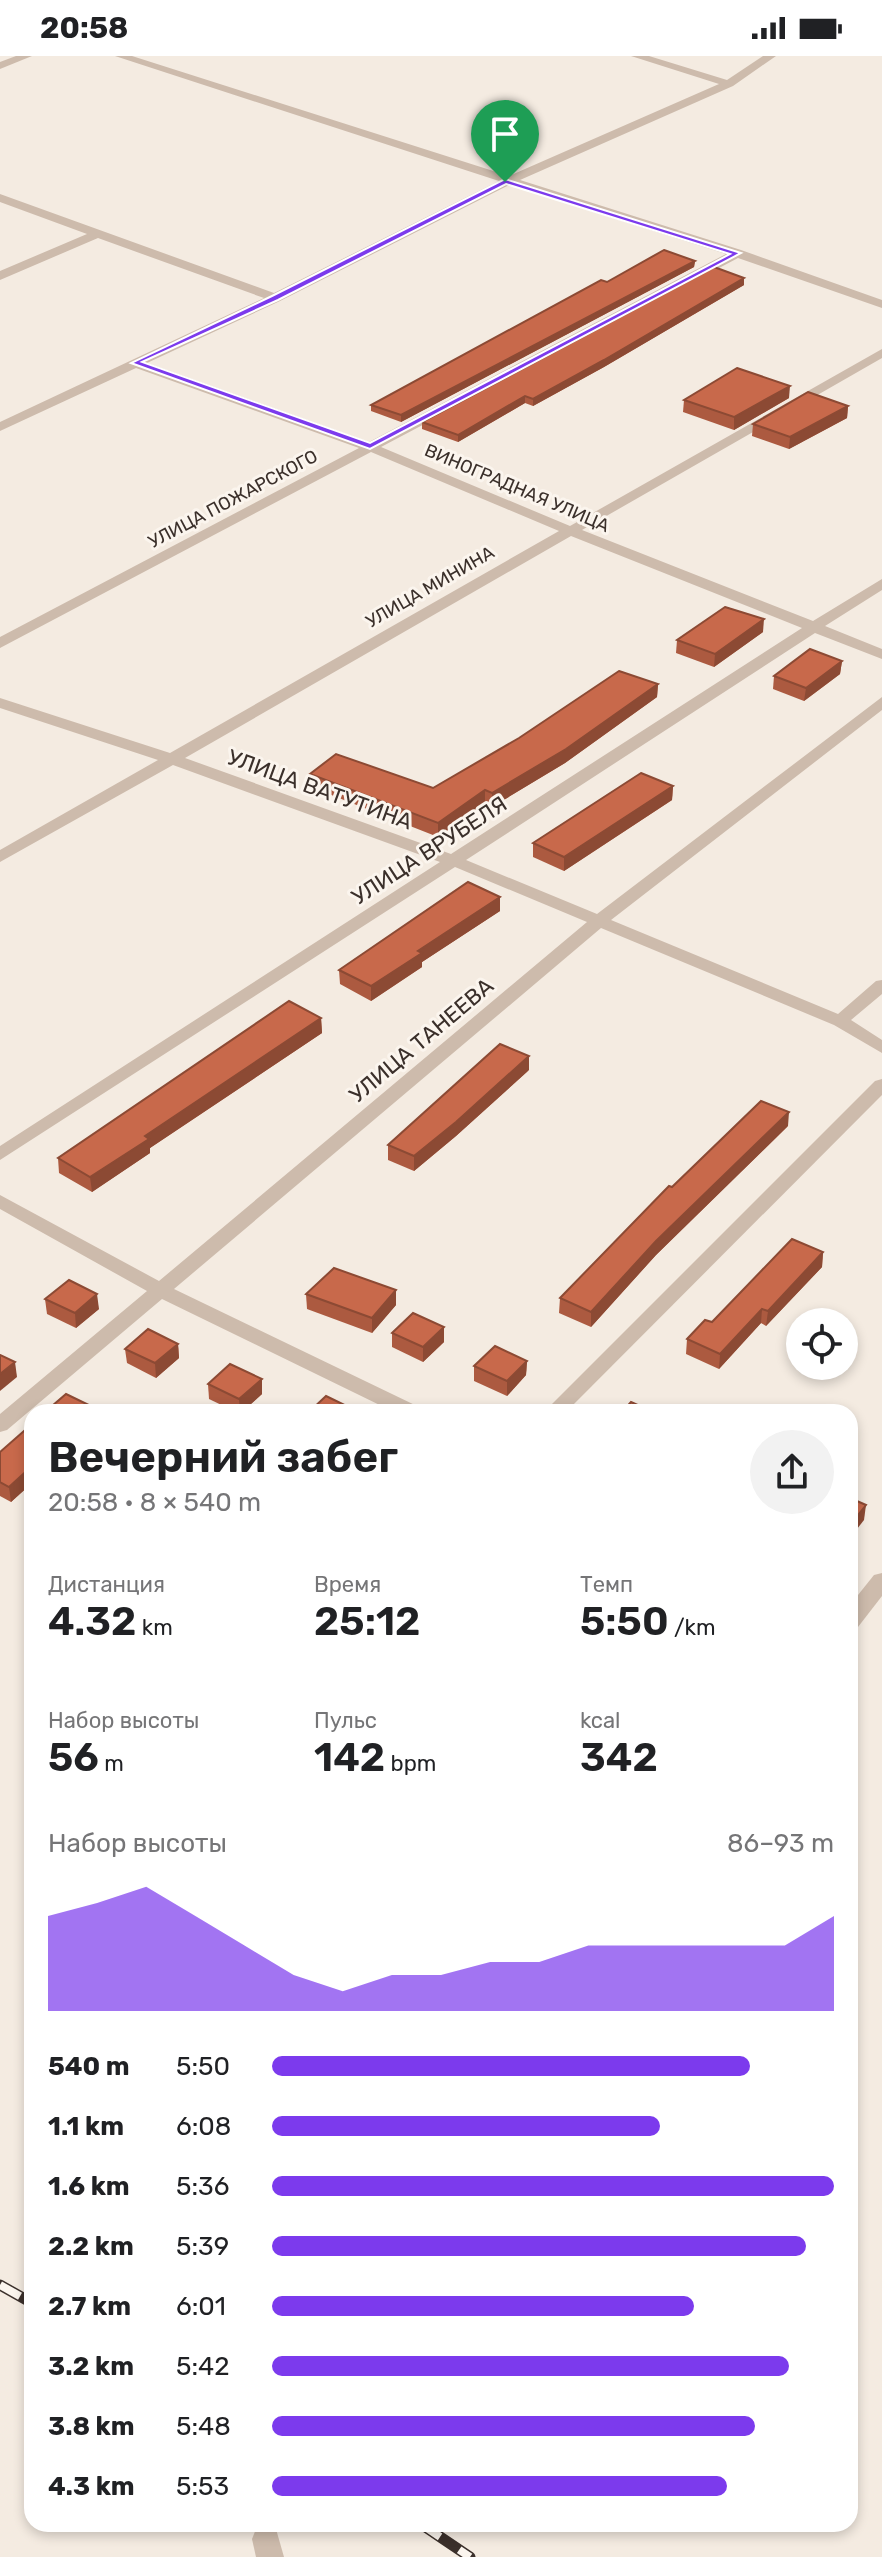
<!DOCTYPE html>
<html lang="ru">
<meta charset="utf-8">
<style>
body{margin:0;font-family:Rubik,sans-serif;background:#f2f2f2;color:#202124;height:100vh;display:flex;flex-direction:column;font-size:30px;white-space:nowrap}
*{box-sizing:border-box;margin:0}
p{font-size:26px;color:#757577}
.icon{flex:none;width:44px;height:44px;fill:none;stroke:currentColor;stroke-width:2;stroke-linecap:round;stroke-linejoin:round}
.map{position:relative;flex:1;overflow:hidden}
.drawer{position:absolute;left:24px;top:1348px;width:834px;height:1128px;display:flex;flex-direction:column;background:#fff;border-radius:24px;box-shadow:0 4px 12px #0003}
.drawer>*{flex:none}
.fabs{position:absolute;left:786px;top:1252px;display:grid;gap:16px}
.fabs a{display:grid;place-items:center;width:72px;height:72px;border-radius:50%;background:#fff;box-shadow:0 4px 12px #0003;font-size:40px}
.pin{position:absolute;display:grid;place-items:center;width:68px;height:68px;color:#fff;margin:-82px -34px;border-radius:50% 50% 50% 0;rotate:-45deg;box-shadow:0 0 8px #0007}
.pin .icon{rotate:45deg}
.round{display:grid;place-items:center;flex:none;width:84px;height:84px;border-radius:42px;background:#f2f2f2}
.overview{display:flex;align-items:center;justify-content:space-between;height:136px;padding:0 24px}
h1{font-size:44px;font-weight:600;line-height:60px}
.metrics{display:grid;grid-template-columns:repeat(3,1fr);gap:12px;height:136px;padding:8px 24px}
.metrics div{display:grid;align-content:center}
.metrics b{font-size:40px;font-weight:600}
.metrics small{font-size:22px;font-weight:400}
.metrics p{font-size:22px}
.chart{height:224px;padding:16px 24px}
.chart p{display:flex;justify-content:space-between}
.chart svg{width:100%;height:144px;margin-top:8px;fill:#7c3aed;opacity:.7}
ul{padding:0 24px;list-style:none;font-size:26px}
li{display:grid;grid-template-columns:128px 96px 1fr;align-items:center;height:60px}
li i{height:20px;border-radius:10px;background:#7c3aed}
.status{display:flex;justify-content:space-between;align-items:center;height:56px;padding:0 40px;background:#fff;direction:ltr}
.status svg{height:22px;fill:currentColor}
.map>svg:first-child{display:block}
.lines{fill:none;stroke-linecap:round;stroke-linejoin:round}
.street{fill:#cdbbac;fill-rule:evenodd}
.rail-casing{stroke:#3b302b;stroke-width:11}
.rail{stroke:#fbf5ee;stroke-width:8;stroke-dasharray:23;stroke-linecap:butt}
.wall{fill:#ac5a40}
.shaded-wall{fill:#8c4a34}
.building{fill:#c8694b;stroke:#8c4a34;stroke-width:2}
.route{fill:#7c3aed;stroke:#fff;stroke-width:2;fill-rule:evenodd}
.labels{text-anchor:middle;stroke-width:6;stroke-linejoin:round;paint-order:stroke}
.far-street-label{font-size:18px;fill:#3b302b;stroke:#fbf5ee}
.street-label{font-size:22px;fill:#3b302b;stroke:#fbf5ee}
</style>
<div class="status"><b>20:58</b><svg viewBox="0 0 49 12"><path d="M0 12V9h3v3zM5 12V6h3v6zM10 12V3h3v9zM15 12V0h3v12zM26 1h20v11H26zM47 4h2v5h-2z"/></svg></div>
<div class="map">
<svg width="882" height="2501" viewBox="0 0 882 2501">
<rect width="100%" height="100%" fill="#f4ebe1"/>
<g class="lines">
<g class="street">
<path d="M 16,0 L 32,0 L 0,13 L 0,6 Z"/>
<path d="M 115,0 L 132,0 L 509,120 L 719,28 L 631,0 L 649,0 L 727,24 L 763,0 L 776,0 L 733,30 L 520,124 L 741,194 L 882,244 L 882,252 L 738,202 L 381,391 L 570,470 L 882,293 L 882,302 L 582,474 L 813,565 L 882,523 L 882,534 L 825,570 L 882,593 L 882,603 L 815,577 L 466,804 L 597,858 L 882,641 L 882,654 L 611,864 L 838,958 L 876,925 L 882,924 L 882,938 L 851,964 L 882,984 L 882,997 L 834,969 L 601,872 L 174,1233 L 419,1351 L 422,1356 L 394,1356 L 162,1243 L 7,1374 L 0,1376 L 0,1358 L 147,1235 L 0,1153 L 0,1139 L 159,1225 L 587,866 L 455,811 L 0,1104 L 0,1090 L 440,806 L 173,709 L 0,806 L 0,794 L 158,704 L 0,652 L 0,642 L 170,697 L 559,475 L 371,396 L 0,592 L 0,581 L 359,392 L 136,312 L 0,375 L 0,366 L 264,242 L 98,182 L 0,224 L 0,215 L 87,178 L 0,146 L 0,138 L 274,237 L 499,125 ZM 509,129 L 726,198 L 369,386 L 147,307 L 280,245 ZM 571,480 L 802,572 L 451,798 L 185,702 Z"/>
<path d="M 882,1023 L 882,1039 L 566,1356 L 544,1356 L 875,1025 Z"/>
<path d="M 882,1517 L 882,1540 L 858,1571 L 850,1573 L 850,1549 L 874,1519 Z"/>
<path d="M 266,2469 L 276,2473 L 284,2501 L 256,2501 L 252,2483 L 256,2473 Z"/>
</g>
<g class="rail-casing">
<g id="rail">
<path d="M 0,2229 L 32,2247"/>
<path d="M 421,2468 L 470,2501"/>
</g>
</g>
<use href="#rail" class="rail"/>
</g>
<g class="wall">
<path d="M 695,205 L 694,211 L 401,366 L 371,355 L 371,349 L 607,226 Z"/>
<path d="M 744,222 L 744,229 L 604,311 L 533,350 L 525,347 L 458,386 L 422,373 L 422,366 Z"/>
<path d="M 789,342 L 734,374 L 683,356 L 684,344 Z"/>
<path d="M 848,350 L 847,362 L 789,393 L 752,380 L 753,368 Z"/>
<path d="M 763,576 L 714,611 L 676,597 L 677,584 Z"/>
<path d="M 842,605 L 840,618 L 804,645 L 773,633 L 774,620 Z"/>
<path d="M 658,628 L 657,641 L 565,707 L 492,751 L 485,748 L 438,781 L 311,731 L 310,718 L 433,732 Z"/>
<path d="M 673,730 L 672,744 L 564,815 L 533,801 L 533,787 Z"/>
<path d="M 500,841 L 500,855 L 422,906 L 422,911 L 371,945 L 340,928 L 339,914 Z"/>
<path d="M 321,962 L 322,977 L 150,1092 L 150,1097 L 92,1136 L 59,1117 L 58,1102 Z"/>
<path d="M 529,1014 L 456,1080 L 414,1115 L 388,1104 L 388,1089 Z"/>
<path d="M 788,1070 L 656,1199 L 591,1271 L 559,1257 L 560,1242 L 672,1131 Z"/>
<path d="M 823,1196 L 822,1211 L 766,1270 L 761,1267 L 719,1313 L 686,1298 L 687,1283 Z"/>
<path d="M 306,1238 L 396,1249 L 372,1277 L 307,1253 Z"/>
<path d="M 45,1243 L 99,1253 L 76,1272 L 47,1258 Z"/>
<path d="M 392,1277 L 444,1286 L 423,1306 L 392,1291 Z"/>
<path d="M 178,1288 L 179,1302 L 156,1322 L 127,1307 L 125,1293 Z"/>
<path d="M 527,1305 L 526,1319 L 507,1340 L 474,1325 L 474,1310 Z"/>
<path d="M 262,1323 L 262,1338 L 242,1356 L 236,1356 L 209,1343 L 208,1328 Z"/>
<path d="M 32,1368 L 32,1427 L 11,1446 L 0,1440 L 0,1396 Z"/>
</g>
<g class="shaded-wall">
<path d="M 695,205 L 694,211 L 401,366 L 401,359 Z"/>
<path d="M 744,222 L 744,229 L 604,311 L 533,350 L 533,343 Z"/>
<path d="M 790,330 L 789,342 L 734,374 L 734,361 Z"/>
<path d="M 525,340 L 525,347 L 458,386 L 458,379 Z"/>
<path d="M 848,350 L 847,362 L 789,393 L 790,381 Z"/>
<path d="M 764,563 L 763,576 L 714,611 L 715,598 Z"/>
<path d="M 842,605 L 840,618 L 804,645 L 806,632 Z"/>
<path d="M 658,628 L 657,641 L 565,707 L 492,751 L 492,737 Z"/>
<path d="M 673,730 L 672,744 L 564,815 L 564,801 Z"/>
<path d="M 485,734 L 485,748 L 438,781 L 438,767 Z"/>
<path d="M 500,841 L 500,855 L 422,906 L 422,911 L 371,945 L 371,930 L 418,895 Z"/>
<path d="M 321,962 L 322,977 L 150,1092 L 150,1097 L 92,1136 L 90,1121 L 145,1080 Z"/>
<path d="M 529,1000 L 529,1014 L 456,1080 L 414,1115 L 414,1100 Z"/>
<path d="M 789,1056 L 788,1070 L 656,1199 L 591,1271 L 591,1256 L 656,1185 Z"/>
<path d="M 823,1196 L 822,1211 L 766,1270 L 768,1255 Z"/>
<path d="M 396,1234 L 396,1249 L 372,1277 L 372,1262 Z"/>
<path d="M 97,1238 L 99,1253 L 76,1272 L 75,1257 Z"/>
<path d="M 762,1253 L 761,1267 L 719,1313 L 720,1298 Z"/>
<path d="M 444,1271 L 444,1286 L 423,1306 L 423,1291 Z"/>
<path d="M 178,1288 L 179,1302 L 156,1322 L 155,1307 Z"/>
<path d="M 527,1305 L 526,1319 L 507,1340 L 507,1325 Z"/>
<path d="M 15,1306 L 17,1321 L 0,1335 L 0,1318 Z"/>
<path d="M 262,1323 L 262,1338 L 242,1356 L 240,1356 L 239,1343 Z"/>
<path d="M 32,1410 L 32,1427 L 11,1446 L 9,1431 Z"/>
<path d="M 866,1449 L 864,1464 L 850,1482 L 850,1469 Z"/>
</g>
<g class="building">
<path d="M 664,194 L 695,205 L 401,359 L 371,349 L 601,224 L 607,226 Z"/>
<path d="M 714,211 L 744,222 L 604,304 L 533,343 L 525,340 L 458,379 L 422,366 Z"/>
<path d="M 737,312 L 790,330 L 734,361 L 684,344 Z"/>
<path d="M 808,336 L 848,350 L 790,381 L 753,368 Z"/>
<path d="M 725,551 L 764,563 L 715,598 L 677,584 Z"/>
<path d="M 810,593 L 842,605 L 806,632 L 774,620 Z"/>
<path d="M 619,615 L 658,628 L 566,693 L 492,737 L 485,734 L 438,767 L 310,718 L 336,698 L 433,732 L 519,682 Z"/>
<path d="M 641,717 L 673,730 L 564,801 L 533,787 Z"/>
<path d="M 468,826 L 500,841 L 418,895 L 422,897 L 371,930 L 339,914 Z"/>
<path d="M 289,945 L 321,962 L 145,1080 L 149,1083 L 90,1121 L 58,1102 Z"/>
<path d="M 500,988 L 529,1000 L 456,1066 L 414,1100 L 388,1089 Z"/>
<path d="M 761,1045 L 789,1056 L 656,1185 L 591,1256 L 560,1242 L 669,1130 L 672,1131 Z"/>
<path d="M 792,1183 L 823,1196 L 768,1255 L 762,1253 L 720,1298 L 687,1283 L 705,1264 L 712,1266 Z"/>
<path d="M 334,1212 L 396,1234 L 372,1262 L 306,1238 Z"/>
<path d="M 69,1224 L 97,1238 L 75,1257 L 45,1243 Z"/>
<path d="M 413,1257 L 444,1271 L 423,1291 L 392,1277 Z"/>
<path d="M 148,1273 L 178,1288 L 155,1307 L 125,1293 Z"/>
<path d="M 495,1290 L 527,1305 L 507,1325 L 474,1310 Z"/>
<path d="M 0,1299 L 15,1306 L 0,1318 Z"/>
<path d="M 230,1308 L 262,1323 L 239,1343 L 208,1328 Z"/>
<path d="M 66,1338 L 97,1353 L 93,1356 L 45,1356 Z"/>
<path d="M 326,1340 L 357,1355 L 356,1356 L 309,1356 Z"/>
<path d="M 631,1346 L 653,1356 L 622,1356 Z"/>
<path d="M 32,1368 L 32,1410 L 9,1431 L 0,1426 L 0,1396 Z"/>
<path d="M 850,1442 L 866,1449 L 850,1469 Z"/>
</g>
<path class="route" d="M 505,123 L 741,197 L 370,393 L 131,307 L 272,240 ZM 506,128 L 730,198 L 370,387 L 142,306 L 278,244 Z"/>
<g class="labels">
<g class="far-street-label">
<text transform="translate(517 432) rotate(23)" y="6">ВИНОГРАДНАЯ УЛИЦА</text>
<text transform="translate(233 443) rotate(-28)" y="6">УЛИЦА ПОЖАРСКОГО</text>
<text transform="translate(430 531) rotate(-30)" y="6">УЛИЦА МИНИНА</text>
</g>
<g class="street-label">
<text transform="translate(320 733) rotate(20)" y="8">УЛИЦА ВАТУТИНА</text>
<text transform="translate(429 794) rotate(-33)" y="8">УЛИЦА ВРУБЕЛЯ</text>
<text transform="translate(421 984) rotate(-40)" y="8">УЛИЦА ТАНЕЕВА</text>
</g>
</g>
</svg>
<div class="fabs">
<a><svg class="icon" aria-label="locate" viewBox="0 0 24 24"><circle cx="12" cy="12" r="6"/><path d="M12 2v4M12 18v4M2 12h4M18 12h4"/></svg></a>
</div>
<div class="pin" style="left:505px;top:126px;background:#1e9e55"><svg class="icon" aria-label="arrive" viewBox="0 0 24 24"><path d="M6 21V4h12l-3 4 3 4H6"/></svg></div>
<section class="drawer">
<div class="overview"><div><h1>Вечерний забег</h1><p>20:58 · 8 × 540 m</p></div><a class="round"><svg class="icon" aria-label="share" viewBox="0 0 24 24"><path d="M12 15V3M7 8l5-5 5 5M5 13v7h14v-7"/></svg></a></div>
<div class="metrics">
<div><p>Дистанция</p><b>4.32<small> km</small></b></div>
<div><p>Время</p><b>25:12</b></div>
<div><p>Темп</p><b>5:50<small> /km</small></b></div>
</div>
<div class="metrics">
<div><p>Набор высоты</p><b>56<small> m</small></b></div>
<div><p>Пульс</p><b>142<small> bpm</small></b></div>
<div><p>kcal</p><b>342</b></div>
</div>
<div class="chart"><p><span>Набор высоты</span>86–93 m</p>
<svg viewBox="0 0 160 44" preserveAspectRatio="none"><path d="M0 44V15L10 11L20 6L30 15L40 24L50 33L60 38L70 33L80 33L90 29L100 29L110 24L120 24L130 24L140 24L150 24L160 15V44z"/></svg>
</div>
<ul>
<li><b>540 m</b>5:50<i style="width:85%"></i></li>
<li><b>1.1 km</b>6:08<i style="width:69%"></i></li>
<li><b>1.6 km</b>5:36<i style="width:100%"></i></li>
<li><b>2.2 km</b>5:39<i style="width:95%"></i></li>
<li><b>2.7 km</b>6:01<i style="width:75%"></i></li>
<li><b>3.2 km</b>5:42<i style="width:92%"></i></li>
<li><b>3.8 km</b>5:48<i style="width:86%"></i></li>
<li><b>4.3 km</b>5:53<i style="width:81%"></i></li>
</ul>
</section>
</div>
